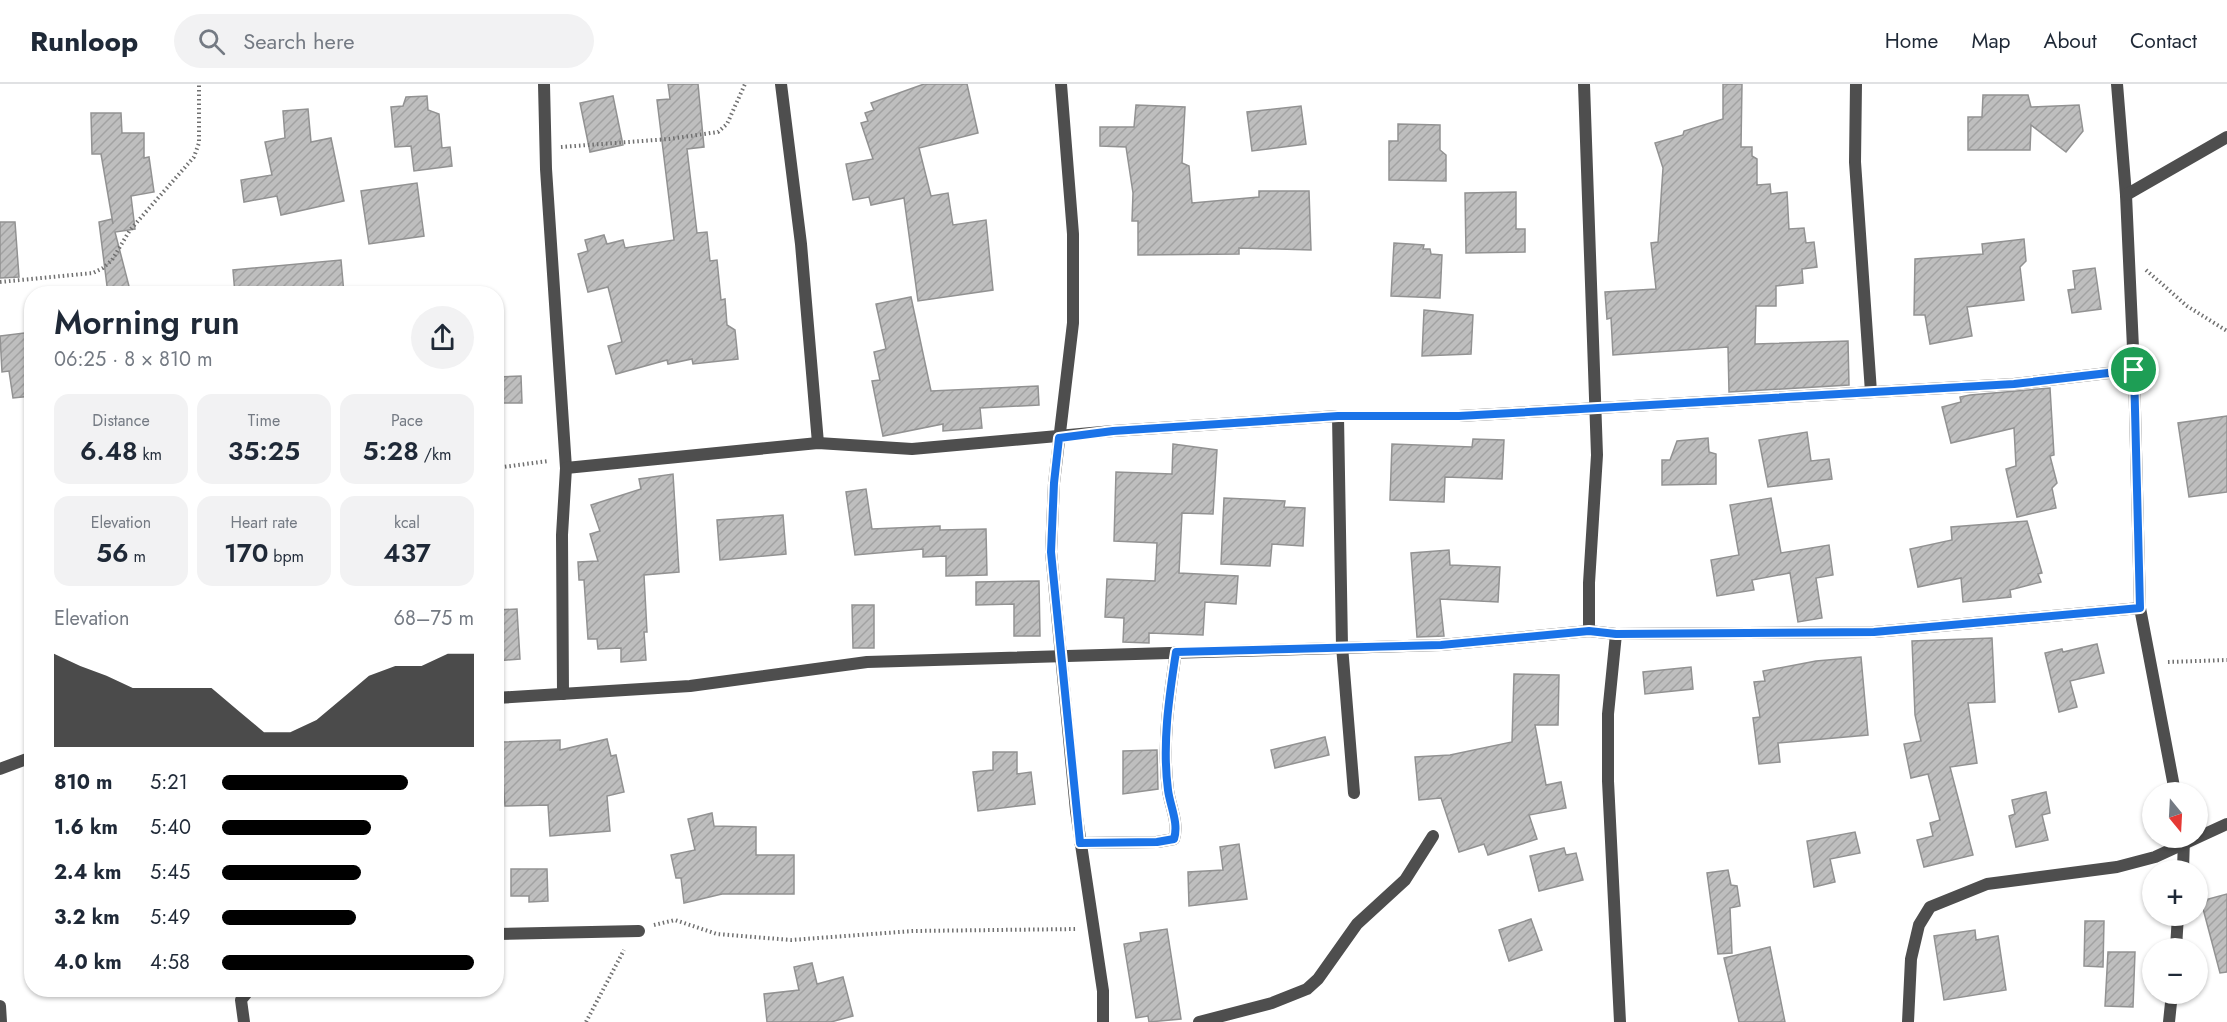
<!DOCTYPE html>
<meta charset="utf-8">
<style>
body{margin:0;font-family:Jost,sans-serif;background:#f2f2f3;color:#1f2937;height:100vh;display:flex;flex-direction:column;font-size:22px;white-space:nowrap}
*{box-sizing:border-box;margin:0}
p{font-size:20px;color:#747a83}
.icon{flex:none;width:33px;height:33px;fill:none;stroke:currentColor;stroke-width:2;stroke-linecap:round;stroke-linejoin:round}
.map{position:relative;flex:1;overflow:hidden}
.details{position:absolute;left:24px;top:202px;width:480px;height:711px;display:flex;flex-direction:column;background:#fff;border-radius:24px;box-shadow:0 2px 4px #0004}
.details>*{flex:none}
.needle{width:39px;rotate:162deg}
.controls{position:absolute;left:2142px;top:698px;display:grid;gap:12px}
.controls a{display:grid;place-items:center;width:66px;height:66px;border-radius:50%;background:#fff;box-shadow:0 2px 4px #0004;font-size:30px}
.pin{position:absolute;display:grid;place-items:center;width:51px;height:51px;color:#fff;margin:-26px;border:3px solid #fff;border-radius:50%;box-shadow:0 2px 6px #0007}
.round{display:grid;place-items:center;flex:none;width:63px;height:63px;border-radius:32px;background:#f2f2f3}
.head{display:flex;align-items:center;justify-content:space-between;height:102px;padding:0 30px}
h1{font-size:33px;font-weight:600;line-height:45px}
.figures{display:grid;grid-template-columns:repeat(3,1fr);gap:9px;height:102px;padding:6px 30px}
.figures div{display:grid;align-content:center;border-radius:15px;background:#f2f2f3;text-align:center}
.figures b{font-size:26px;font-weight:600}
.figures small{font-size:16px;font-weight:400}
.figures p{font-size:16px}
.chart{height:168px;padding:12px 30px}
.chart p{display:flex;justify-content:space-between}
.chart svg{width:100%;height:108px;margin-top:6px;fill:#000;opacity:.7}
ul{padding:0 30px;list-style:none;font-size:20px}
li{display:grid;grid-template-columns:96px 72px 1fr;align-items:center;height:45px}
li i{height:15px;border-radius:8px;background:#000}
header{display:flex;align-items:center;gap:36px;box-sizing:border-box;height:84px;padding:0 30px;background:#fff;border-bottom:2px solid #e0e1e3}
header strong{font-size:28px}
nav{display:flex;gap:33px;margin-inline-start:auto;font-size:21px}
.search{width:420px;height:54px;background:#f2f2f3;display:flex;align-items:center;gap:15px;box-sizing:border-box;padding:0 21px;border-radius:33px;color:#747a83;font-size:22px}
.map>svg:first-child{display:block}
.building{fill:url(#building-hatch);stroke:#929292;stroke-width:1.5}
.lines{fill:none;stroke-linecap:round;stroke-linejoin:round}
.path{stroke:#707070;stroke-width:4;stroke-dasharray:1.5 3;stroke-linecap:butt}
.minor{stroke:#4e4e4e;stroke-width:12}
.route-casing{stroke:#fff;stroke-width:12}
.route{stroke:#1a73e8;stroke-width:8}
</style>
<header>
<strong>Runloop</strong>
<div class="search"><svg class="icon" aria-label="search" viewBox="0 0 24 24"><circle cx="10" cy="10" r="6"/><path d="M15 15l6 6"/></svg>Search here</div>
<nav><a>Home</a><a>Map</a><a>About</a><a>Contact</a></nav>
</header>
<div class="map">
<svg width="2227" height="938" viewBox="0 0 2227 938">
<defs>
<pattern id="building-hatch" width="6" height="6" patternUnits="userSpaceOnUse" patternTransform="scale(1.5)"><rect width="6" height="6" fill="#bebebe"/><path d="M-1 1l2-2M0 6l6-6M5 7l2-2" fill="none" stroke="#a2a2a2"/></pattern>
</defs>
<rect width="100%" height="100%" fill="#fff"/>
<g class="building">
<path d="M 668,0 L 698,0 L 704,63 L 687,65 L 697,149 L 707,148 L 710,177 L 717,176 L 721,216 L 725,215 L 727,241 L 735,246 L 738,275 L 693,280 L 692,275 L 668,280 L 667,276 L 616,290 L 608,262 L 622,258 L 608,203 L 588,208 L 578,170 L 588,167 L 585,156 L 604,151 L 607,160 L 623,156 L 625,164 L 674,156 L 657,16 L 670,15 Z"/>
<path d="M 924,0 L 967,0 L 978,49 L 919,64 L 931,112 L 948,109 L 953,141 L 986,136 L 993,206 L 918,217 L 904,114 L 871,121 L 869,113 L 853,116 L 846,80 L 873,75 L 861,39 L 868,37 L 865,29 L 874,26 L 871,19 Z"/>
<path d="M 1723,0 L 1742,0 L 1741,63 L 1752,63 L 1752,72 L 1757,75 L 1757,101 L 1770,100 L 1771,110 L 1787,108 L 1789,145 L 1804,144 L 1806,159 L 1814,158 L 1817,183 L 1802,185 L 1803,199 L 1776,202 L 1776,222 L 1756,222 L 1755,260 L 1848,257 L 1849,301 L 1729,308 L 1728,263 L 1613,271 L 1611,234 L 1607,235 L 1605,208 L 1656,205 L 1651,159 L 1658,158 L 1663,84 L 1655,59 L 1683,51 L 1684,47 L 1723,35 Z"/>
<path d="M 1983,11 L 2028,11 L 2031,23 L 2079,21 L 2083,47 L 2066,68 L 2031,41 L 2030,66 L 1968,66 L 1968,33 L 1982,33 Z"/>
<path d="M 427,12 L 428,26 L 439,30 L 442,64 L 450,63 L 452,82 L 414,87 L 411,62 L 395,63 L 391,23 L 403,22 L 406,13 Z"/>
<path d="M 613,12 L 623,61 L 590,68 L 580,19 Z"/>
<path d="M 1136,21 L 1185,23 L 1182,79 L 1189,82 L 1192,119 L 1259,113 L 1259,107 L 1309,107 L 1311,166 L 1239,164 L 1239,170 L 1138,171 L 1138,137 L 1132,137 L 1133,109 L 1126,63 L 1100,62 L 1100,43 L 1134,43 Z"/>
<path d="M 1301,22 L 1306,60 L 1252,67 L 1247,28 Z"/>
<path d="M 308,25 L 311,58 L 331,54 L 344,117 L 281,131 L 277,112 L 244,118 L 241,96 L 272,91 L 265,58 L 285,54 L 283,27 Z"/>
<path d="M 91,29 L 121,29 L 122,49 L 144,49 L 144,74 L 149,73 L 154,108 L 131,112 L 135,145 L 115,148 L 131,210 L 108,210 L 99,138 L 112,135 L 113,140 L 101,70 L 92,70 Z"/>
<path d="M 1398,40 L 1440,41 L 1440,66 L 1446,71 L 1446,97 L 1389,96 L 1389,57 L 1398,57 Z"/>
<path d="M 417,99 L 424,152 L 369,160 L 361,107 Z"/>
<path d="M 1516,108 L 1516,145 L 1525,145 L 1525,168 L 1466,169 L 1465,109 Z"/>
<path d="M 0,138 L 15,138 L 19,193 L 0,194 Z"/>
<path d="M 2024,155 L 2026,177 L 2020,183 L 2024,216 L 1967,223 L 1972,252 L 1930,260 L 1925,231 L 1914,231 L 1915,175 L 1983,170 L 1982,160 Z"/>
<path d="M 1394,159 L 1424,161 L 1423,165 L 1430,165 L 1431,170 L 1442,171 L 1440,214 L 1391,212 Z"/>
<path d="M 341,176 L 344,210 L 235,210 L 233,186 Z"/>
<path d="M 2095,184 L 2101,225 L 2072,229 L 2068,206 L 2075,205 L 2073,187 Z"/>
<path d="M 911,213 L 931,307 L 1038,302 L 1039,321 L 980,324 L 982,344 L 943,347 L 943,340 L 883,352 L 872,297 L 880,296 L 874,268 L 886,265 L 876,220 Z"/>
<path d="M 1424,226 L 1473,231 L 1471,270 L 1422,272 Z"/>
<path d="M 32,248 L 32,312 L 13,314 L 9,287 L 2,288 L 0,252 Z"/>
<path d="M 521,292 L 522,319 L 496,319 L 496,293 Z"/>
<path d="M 2050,304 L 2054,371 L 2050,372 L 2057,399 L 2052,404 L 2056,424 L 2017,433 L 2006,385 L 2016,382 L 2014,344 L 1951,359 L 1942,323 L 1961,318 L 1960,313 L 1970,311 Z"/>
<path d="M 2227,332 L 2227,408 L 2189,413 L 2178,339 Z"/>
<path d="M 1807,348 L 1811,377 L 1829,375 L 1832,395 L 1768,403 L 1759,356 Z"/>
<path d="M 1708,354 L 1709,368 L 1716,370 L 1716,400 L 1662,401 L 1662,376 L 1670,376 L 1677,357 Z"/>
<path d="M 1473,355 L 1504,356 L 1502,395 L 1445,393 L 1444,418 L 1390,416 L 1392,360 L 1472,363 Z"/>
<path d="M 1173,360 L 1217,366 L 1213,430 L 1182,429 L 1179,489 L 1238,492 L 1236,520 L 1205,518 L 1203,551 L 1149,549 L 1149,559 L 1123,558 L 1124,534 L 1105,533 L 1107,495 L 1155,497 L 1157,459 L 1114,457 L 1116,388 L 1172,390 Z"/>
<path d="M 673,390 L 679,488 L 644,491 L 647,548 L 644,548 L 646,576 L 621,578 L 621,564 L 598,565 L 597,555 L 588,555 L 584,496 L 579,496 L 578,478 L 598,477 L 590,450 L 600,447 L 591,421 L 641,405 L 639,395 Z"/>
<path d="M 866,405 L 872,445 L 940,442 L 940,446 L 986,445 L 987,491 L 946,492 L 946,472 L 923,473 L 923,465 L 855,471 L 846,408 Z"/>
<path d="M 1224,414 L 1285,417 L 1284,423 L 1305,424 L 1303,462 L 1272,460 L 1270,482 L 1221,480 Z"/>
<path d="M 1771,414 L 1781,469 L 1829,461 L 1833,491 L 1816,494 L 1822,534 L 1798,538 L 1790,489 L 1752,496 L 1754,506 L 1717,512 L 1711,476 L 1739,471 L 1730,421 Z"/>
<path d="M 783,431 L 786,470 L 720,476 L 717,436 Z"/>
<path d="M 2027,437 L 2042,489 L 2038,490 L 2041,498 L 2010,506 L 2011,513 L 1963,518 L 1961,494 L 1918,503 L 1910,465 L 1952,456 L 1951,443 Z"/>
<path d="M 1449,466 L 1450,481 L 1500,483 L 1498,518 L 1440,515 L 1444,552 L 1417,553 L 1411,469 Z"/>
<path d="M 1039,497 L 1040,552 L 1014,552 L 1014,520 L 976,521 L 976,498 Z"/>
<path d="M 852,521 L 874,521 L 874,564 L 853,564 Z"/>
<path d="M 517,525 L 520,575 L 496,577 L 496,526 Z"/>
<path d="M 1992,554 L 1995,618 L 1968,619 L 1977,679 L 1950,683 L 1973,771 L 1924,783 L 1917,756 L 1933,752 L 1930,739 L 1940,736 L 1928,690 L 1911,694 L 1904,660 L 1921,657 L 1915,631 L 1912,557 Z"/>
<path d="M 2097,560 L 2104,589 L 2070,597 L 2077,623 L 2059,628 L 2045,569 L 2062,565 L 2063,568 Z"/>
<path d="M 1861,573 L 1868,651 L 1778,659 L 1780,678 L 1759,680 L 1753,634 L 1760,633 L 1754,598 L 1765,597 L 1763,587 L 1816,577 Z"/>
<path d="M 1691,583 L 1693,605 L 1645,610 L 1643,588 Z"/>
<path d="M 1514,590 L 1559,591 L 1558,641 L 1535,641 L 1546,701 L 1561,698 L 1566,724 L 1529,731 L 1537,755 L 1488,771 L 1484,760 L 1459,768 L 1441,714 L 1419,716 L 1415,673 L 1450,671 L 1512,658 Z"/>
<path d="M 1325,653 L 1329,671 L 1275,684 L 1271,666 Z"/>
<path d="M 607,655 L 611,672 L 616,671 L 624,708 L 607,712 L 610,747 L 550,752 L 548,721 L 505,722 L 500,658 L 560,656 L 560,666 Z"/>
<path d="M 1157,666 L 1158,705 L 1123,710 L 1123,667 Z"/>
<path d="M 993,668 L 1017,668 L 1017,690 L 1031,688 L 1035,720 L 978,727 L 973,688 L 993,686 Z"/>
<path d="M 2046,708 L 2050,729 L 2042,731 L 2048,756 L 2016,763 L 2009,732 L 2015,730 L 2012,716 Z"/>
<path d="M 712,729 L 714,742 L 756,743 L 756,771 L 794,771 L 794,810 L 722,810 L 684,819 L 681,794 L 676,794 L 671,771 L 695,766 L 688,735 Z"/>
<path d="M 1855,748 L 1860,769 L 1830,775 L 1835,798 L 1814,803 L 1807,757 Z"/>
<path d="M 1239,760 L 1247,815 L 1189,822 L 1188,788 L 1223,786 L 1220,763 Z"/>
<path d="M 1564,764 L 1566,771 L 1576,769 L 1583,796 L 1539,807 L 1530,772 Z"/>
<path d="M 511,785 L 547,785 L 548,817 L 529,818 L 529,812 L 511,812 Z"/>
<path d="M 1728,786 L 1731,801 L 1737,802 L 1740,822 L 1730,824 L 1732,869 L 1718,870 L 1707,789 Z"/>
<path d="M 2227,810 L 2227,888 L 2220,889 L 2201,817 Z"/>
<path d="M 1531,835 L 1542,866 L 1509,877 L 1499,846 Z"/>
<path d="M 2085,837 L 2104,837 L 2103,883 L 2084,882 Z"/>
<path d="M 1167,845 L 1181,935 L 1149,938 L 1148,932 L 1136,934 L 1124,860 L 1141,857 L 1140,849 Z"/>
<path d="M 1975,846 L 1976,856 L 1998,852 L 2006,906 L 1944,916 L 1934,852 Z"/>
<path d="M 1770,863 L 1785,938 L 1739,938 L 1724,874 Z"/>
<path d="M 2108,868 L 2135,868 L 2133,923 L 2105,922 Z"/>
<path d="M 812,879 L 817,900 L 843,893 L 853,932 L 831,938 L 767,938 L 764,910 L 799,906 L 794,883 Z"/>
</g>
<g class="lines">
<g class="path">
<path d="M 561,63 L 669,55 L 718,48 L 727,40 L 745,0"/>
<path d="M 2146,186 L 2187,222 L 2227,247"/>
<path d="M 0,198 L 93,189 L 103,184 L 112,176 L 130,146 L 194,73 L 199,59 L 199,0"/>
<path d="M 496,384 L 548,377"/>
<path d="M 2168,578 L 2227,576"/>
<path d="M 654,841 L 675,836 L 717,850 L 791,856 L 913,847 L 1078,845"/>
<path d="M 586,938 L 624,866"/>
</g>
<g class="minor">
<path d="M 544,0 L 546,85 L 566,384"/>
<path d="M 781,0 L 801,160 L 818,359"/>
<path d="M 1061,0 L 1073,150 L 1073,239 L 1054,399 L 1051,468 L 1076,727 L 1103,907 L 1103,938"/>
<path d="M 1584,0 L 1597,371 L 1589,499 L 1589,547"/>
<path d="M 1856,0 L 1855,78 L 1871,308"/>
<path d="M 2117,0 L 2126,111 L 2134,286 L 2140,524 L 2175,708"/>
<path d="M 2126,111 L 2227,53"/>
<path d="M 1338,332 L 1342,562 L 1354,709"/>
<path d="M 1616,550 L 1608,630 L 1608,697 L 1620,938"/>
<path d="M 563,610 L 562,451 L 566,384 L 818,359 L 912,365 L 1113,347 L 1338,332 L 1459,332 L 2014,300 L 2134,286"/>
<path d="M 496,614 L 690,602 L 867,578 L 1441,561 L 1589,547 L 1616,550 L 1874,548 L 2140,524"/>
<path d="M 0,685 L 32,673"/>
<path d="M 1080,759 L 1157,758 L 1174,755 C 1179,739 1170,722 1168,706 C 1162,660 1169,613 1176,568"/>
<path d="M 2183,786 L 2184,754"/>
<path d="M 496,850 L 639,847"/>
<path d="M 2176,864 L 2178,831"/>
<path d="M 0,922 L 1,938"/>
<path d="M 244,938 L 241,916 L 249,906"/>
<path d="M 1199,938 L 1272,919 L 1307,905 L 1318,895 L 1357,840 L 1405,796 L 1433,752"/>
<path d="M 1908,938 L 1911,875 L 1919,841 L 1930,823 L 1987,800 L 2117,783 L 2155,773 L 2227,740"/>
<path d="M 2169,938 L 2172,909"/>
</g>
</g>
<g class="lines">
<g class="route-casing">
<path id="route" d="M 2134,286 L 2140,524 L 1874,548 L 1616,550 L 1589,547 L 1441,561 L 1176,568 C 1169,613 1162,660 1168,706 C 1170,722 1179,739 1174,755 L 1157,758 L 1080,759 L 1051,468 L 1054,399 L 1059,354 L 1113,347 L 1338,332 L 1459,332 L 2014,300 Z"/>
</g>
<use href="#route" class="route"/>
</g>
</svg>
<div class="controls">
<a><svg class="needle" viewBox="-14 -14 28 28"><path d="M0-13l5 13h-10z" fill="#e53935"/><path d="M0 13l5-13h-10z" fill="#747a83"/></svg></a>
<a>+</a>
<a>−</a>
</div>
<div class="pin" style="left:2134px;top:286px;background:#1e9e55"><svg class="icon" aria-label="arrive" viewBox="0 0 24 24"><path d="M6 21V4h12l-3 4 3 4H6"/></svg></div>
<section class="details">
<div class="head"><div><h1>Morning run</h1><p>06:25 · 8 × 810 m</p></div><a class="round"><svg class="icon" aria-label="share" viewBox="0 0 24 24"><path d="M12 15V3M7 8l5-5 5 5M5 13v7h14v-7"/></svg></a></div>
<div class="figures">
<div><p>Distance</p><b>6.48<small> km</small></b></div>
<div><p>Time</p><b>35:25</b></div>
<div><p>Pace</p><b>5:28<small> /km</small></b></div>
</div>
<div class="figures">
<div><p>Elevation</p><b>56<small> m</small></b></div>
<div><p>Heart rate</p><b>170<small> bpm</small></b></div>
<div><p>kcal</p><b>437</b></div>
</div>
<div class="chart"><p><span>Elevation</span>68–75 m</p>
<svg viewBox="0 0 160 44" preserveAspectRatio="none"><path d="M0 44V6L10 11L20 15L30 20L40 20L50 20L60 20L70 29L80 38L90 38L100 33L110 24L120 15L130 11L140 11L150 6L160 6V44z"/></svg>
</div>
<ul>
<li><b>810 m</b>5:21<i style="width:74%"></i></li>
<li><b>1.6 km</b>5:40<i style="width:59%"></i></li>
<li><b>2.4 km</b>5:45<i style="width:55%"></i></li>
<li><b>3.2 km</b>5:49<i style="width:53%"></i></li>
<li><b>4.0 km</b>4:58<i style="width:100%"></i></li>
</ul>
</section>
</div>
